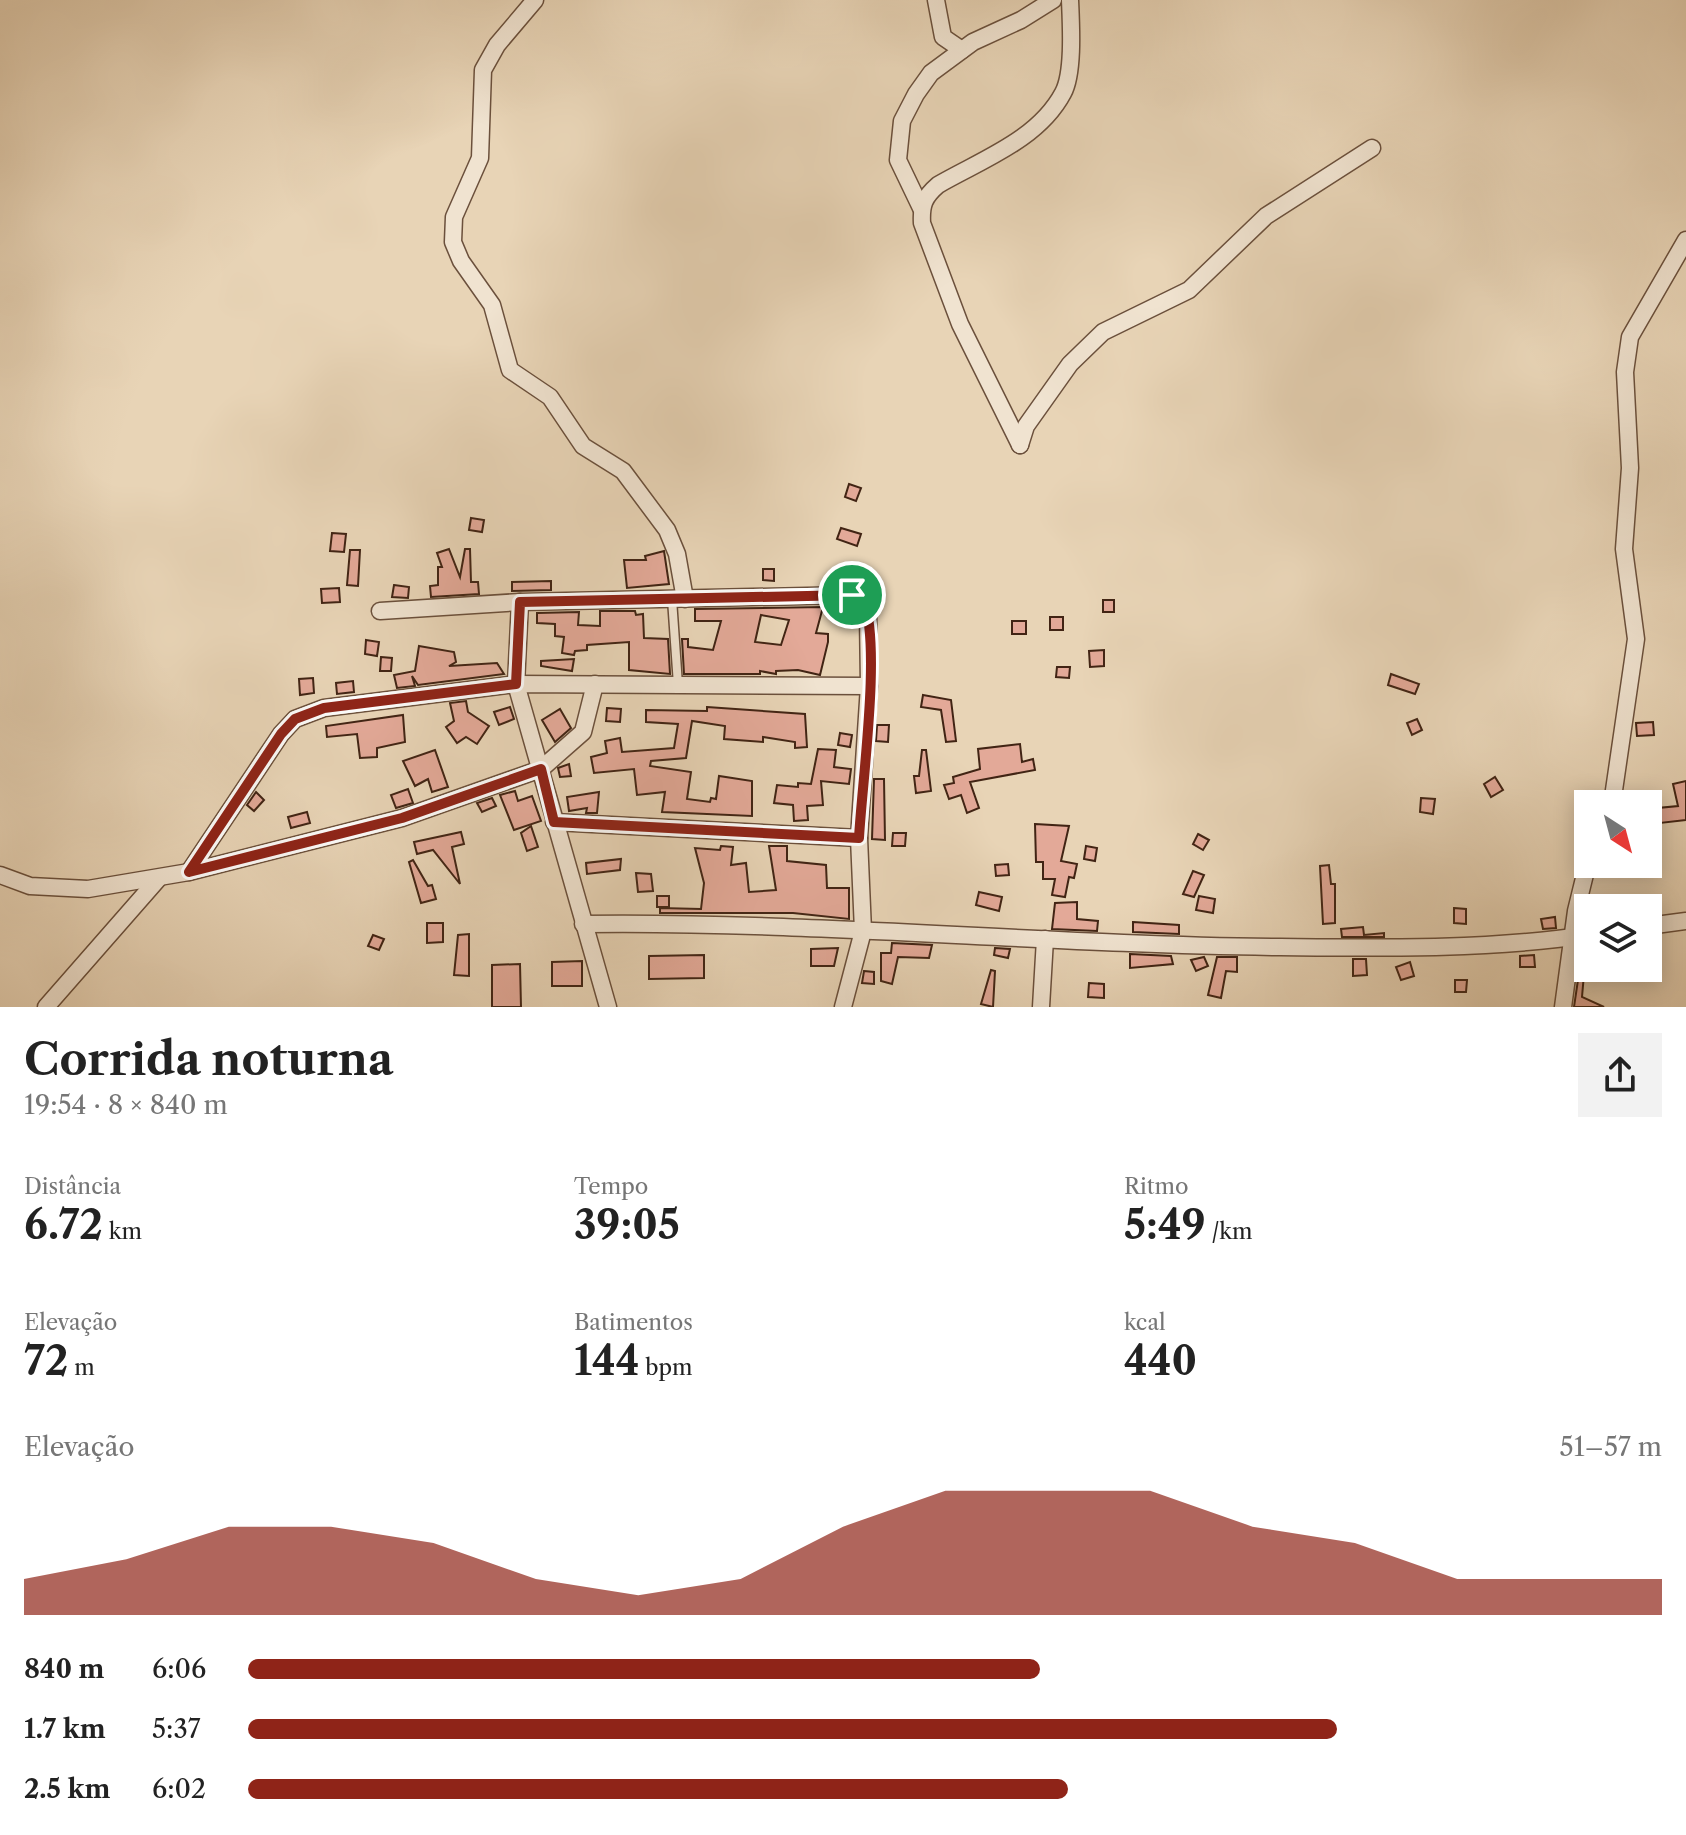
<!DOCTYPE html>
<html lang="pt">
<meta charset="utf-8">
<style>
body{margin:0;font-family:"Libre Caslon Text",serif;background:#f2f2f2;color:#222;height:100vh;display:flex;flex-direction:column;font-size:30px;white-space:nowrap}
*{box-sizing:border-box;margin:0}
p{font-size:26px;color:#767676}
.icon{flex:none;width:44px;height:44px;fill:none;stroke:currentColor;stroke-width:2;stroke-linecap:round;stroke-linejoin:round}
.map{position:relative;height:1007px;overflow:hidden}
.side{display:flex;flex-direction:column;background:#fff;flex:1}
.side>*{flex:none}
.needle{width:52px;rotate:144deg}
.tools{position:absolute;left:1574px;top:790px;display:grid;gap:16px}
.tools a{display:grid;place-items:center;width:88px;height:88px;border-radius:0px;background:#fff;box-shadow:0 4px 20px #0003;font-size:40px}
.pin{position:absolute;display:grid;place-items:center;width:68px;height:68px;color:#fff;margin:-34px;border:4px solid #fff;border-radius:50%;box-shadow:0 2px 8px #0007}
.round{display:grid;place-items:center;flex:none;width:84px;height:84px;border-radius:0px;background:#f2f2f2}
.headline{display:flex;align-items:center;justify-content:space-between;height:136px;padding:0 24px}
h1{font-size:44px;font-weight:700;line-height:60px}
.metrics{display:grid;grid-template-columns:repeat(3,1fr);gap:12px;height:136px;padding:8px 24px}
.metrics div{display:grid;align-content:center}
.metrics b{font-size:40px;font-weight:700}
.metrics small{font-size:22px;font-weight:400}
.metrics p{font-size:22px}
.chart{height:224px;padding:16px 24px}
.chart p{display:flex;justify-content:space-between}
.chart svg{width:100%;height:144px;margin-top:8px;fill:#8f2418;opacity:.7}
ul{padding:0 24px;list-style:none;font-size:26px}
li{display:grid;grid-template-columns:128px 96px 1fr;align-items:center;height:60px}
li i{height:20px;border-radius:10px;background:#8f2418}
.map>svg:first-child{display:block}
.building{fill:#e3a998;stroke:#412414;stroke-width:2;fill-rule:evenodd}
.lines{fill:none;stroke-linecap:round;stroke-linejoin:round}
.lane-casing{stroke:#6b503c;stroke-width:11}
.street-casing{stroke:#6b503c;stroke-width:19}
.lane{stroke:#f0e3d0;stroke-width:8}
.street{stroke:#f0e3d0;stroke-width:16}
.route-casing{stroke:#fff;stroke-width:16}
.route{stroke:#8f2418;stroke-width:10}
</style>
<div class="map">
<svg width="1686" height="1007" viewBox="0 0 1686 1007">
<rect width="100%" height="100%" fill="#e8d4b6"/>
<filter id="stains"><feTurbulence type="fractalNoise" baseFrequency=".0025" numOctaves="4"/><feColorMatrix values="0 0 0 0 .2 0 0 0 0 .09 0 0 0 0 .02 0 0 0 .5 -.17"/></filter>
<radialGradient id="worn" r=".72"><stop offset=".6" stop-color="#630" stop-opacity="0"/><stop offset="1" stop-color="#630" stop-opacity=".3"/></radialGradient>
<g class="building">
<path d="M 849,484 L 861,488 L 856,501 L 845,497 Z"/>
<path d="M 471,518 L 484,520 L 482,532 L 469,530 Z"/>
<path d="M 841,528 L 861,534 L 857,546 L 837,539 Z"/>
<path d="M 332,533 L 346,534 L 344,552 L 330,551 Z"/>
<path d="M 449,549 L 460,577 L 465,549 L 470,549 L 471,582 L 478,582 L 479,594 L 431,597 L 430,586 L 438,585 L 438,567 L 442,567 L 437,553 Z"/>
<path d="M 350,550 L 360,550 L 358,586 L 347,585 Z"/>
<path d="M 664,551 L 669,584 L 627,588 L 624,560 L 646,560 L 645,556 Z"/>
<path d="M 763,569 L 774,569 L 774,581 L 763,580 Z"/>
<path d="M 551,581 L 551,590 L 512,591 L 512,582 Z"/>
<path d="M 394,585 L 409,587 L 408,598 L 392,597 Z"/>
<path d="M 339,588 L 340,602 L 322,603 L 321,589 Z"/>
<rect x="1103" y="600" width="11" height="12"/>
<path d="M 823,607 L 816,633 L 828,634 L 828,642 L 820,675 L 798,670 L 776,671 L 776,674 L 760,671 L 760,674 L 684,674 L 682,639 L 688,639 L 688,647 L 713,650 L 721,621 L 695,621 L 695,609 ZM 761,615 L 789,620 L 781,645 L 755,642 Z"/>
<path d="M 848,607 L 855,609 L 857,625 L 844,622 Z"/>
<path d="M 600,611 L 635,611 L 636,615 L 643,614 L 644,638 L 668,639 L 670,674 L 629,670 L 629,642 L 587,645 L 587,650 L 575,651 L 574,655 L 562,653 L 564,637 L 555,636 L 555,624 L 537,623 L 537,613 L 579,612 L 578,625 L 600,626 Z"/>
<rect x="1050" y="617" width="13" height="13"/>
<rect x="1012" y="621" width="14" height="13"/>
<path d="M 366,640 L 379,642 L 377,656 L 365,654 Z"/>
<path d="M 419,646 L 454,652 L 456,662 L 449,666 L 497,663 L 504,674 L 418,685 L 412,676 L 415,686 L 397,688 L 394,675 L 415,671 Z"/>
<path d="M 1104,650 L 1104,666 L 1090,667 L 1089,651 Z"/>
<path d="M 381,657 L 392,658 L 391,671 L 380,671 Z"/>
<path d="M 574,659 L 572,671 L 541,666 L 541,661 Z"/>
<path d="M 1057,667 L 1070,667 L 1069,678 L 1056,677 Z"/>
<path d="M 1391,674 L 1419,684 L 1415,694 L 1388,685 Z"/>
<path d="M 313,678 L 314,693 L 300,695 L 299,679 Z"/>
<path d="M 353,681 L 354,692 L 337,694 L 336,683 Z"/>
<path d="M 923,695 L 951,700 L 956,741 L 946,742 L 941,710 L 921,707 Z"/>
<path d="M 466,701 L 468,712 L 489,726 L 477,744 L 466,737 L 457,743 L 446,727 L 454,721 L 450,703 Z"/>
<path d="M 510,707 L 514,719 L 499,725 L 494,712 Z"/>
<path d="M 707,707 L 805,714 L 807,747 L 795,748 L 795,742 L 763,737 L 763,742 L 724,739 L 725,726 L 692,721 L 686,758 L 651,761 L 650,766 L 691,772 L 687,799 L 710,802 L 711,798 L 716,799 L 719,776 L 752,781 L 752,816 L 662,812 L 665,792 L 637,795 L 634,769 L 594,773 L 591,757 L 607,753 L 605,741 L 620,738 L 622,752 L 674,748 L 678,724 L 646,722 L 646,710 L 707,711 Z"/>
<path d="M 607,708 L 621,709 L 620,722 L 606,721 Z"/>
<path d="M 560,709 L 571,728 L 555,742 L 542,720 Z"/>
<path d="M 403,715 L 405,742 L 377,748 L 377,757 L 360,758 L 357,734 L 327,737 L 326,726 Z"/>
<path d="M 1417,719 L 1422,730 L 1412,735 L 1407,723 Z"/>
<path d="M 1653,722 L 1654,735 L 1637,736 L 1636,723 Z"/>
<path d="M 877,725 L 889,725 L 888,742 L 876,741 Z"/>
<path d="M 840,733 L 852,735 L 850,747 L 838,745 Z"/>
<path d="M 1020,744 L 1022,762 L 1033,759 L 1035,770 L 970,782 L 979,808 L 967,813 L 961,795 L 949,799 L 944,785 L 954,783 L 953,777 L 980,769 L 978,749 Z"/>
<path d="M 818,749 L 836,750 L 834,767 L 851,769 L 849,784 L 821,781 L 823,805 L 807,806 L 808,820 L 794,821 L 793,805 L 774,803 L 777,785 L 798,787 L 798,783 L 811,784 Z"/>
<path d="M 435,750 L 448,787 L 432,792 L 428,779 L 415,786 L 403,761 Z"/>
<path d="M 922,750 L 926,750 L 931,791 L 916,793 L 914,776 L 919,776 Z"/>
<path d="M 569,764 L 571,776 L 560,777 L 558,768 Z"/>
<path d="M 1495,777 L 1503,790 L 1491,797 L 1484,784 Z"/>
<path d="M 874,779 L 884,779 L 885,840 L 872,839 Z"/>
<path d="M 1686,781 L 1686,820 L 1660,823 L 1658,808 L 1678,806 L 1673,784 Z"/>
<path d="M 408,789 L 413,803 L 396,808 L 391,795 Z"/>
<path d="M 515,791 L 518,801 L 532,796 L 541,821 L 514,830 L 500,795 Z"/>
<path d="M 256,792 L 264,800 L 254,811 L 247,805 Z"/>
<path d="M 599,792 L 597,813 L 586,813 L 587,808 L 569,811 L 567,797 Z"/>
<path d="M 492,798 L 496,806 L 482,812 L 477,803 Z"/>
<path d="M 1421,798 L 1435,799 L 1433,814 L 1420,812 Z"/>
<path d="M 307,812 L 310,823 L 291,828 L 288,817 Z"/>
<path d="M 1035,824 L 1069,826 L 1061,861 L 1077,864 L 1074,878 L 1069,877 L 1065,897 L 1052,895 L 1055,879 L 1043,879 L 1043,862 L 1036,862 Z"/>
<path d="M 531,826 L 538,847 L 527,851 L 521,833 Z"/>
<path d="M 461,832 L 464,844 L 452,847 L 460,884 L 433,850 L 417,854 L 414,842 Z"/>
<path d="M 893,833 L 906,833 L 905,846 L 892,846 Z"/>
<path d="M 1198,834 L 1209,840 L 1203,850 L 1193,844 Z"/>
<path d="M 721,846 L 733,847 L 731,865 L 746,863 L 749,892 L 776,890 L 769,846 L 787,846 L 787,861 L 826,865 L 827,888 L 849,888 L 849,919 L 793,913 L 660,913 L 660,908 L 701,909 L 704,883 L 695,848 L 720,850 Z"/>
<path d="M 1086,846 L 1097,848 L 1095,861 L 1084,859 Z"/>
<path d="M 621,859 L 620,870 L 587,874 L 586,863 Z"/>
<path d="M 413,860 L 428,886 L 432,885 L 436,899 L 421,903 L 409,862 Z"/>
<path d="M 1008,864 L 1009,875 L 996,876 L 995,865 Z"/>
<path d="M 1329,865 L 1331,884 L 1335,884 L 1335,923 L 1323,924 L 1320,866 Z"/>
<path d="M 1193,871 L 1204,875 L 1194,897 L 1183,894 Z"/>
<path d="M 636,873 L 651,874 L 653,891 L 638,892 Z"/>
<path d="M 979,892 L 1002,897 L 999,911 L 976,905 Z"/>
<rect x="657" y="896" width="12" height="11"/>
<path d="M 1199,896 L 1215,899 L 1213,913 L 1196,910 Z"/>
<path d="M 1077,902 L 1077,919 L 1098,921 L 1097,931 L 1052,929 L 1055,903 Z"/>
<path d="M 1454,908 L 1466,909 L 1466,924 L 1454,923 Z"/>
<path d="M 1555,917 L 1556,928 L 1543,929 L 1541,919 Z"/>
<path d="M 1133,922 L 1179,925 L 1179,934 L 1133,932 Z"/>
<path d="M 427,923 L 443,923 L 443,942 L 427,943 Z"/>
<path d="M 1363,927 L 1364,935 L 1384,933 L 1384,937 L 1342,937 L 1341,929 Z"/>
<path d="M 469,934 L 469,976 L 454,975 L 458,935 Z"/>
<path d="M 373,935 L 384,939 L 379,950 L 368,946 Z"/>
<path d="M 892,943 L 932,945 L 929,958 L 898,957 L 892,984 L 881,981 L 881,953 L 891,953 Z"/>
<path d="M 838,948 L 834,966 L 811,966 L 811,949 Z"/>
<path d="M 995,948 L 1010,949 L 1008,958 L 994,955 Z"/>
<path d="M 1130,954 L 1171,956 L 1173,964 L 1130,968 Z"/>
<path d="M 704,955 L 704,978 L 649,979 L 649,956 Z"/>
<path d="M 1534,955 L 1535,967 L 1520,967 L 1520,956 Z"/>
<path d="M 1204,957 L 1208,966 L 1196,971 L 1191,960 Z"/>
<path d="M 1217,957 L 1237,957 L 1237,972 L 1226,971 L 1221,998 L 1208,995 Z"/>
<path d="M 1353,959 L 1366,959 L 1367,975 L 1353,976 Z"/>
<path d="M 582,961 L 582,986 L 552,986 L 552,962 Z"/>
<path d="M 1410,962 L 1414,976 L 1401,980 L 1396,967 Z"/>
<path d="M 520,964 L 521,1007 L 492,1007 L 492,965 Z"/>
<path d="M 991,970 L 995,971 L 993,1007 L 981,1004 Z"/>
<path d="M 864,971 L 874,972 L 874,984 L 862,983 Z"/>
<path d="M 1579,973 L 1584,974 L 1582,997 L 1604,1007 L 1574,1007 Z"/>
<path d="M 1455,980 L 1467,980 L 1466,992 L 1455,992 Z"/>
<path d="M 1089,983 L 1104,984 L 1104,998 L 1088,997 Z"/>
</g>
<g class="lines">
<g class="lane-casing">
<path id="lane" d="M 672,599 L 678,685"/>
</g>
<g class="street-casing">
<g id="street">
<path d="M 535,0 L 497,45 L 483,70 L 480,158 L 454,217 L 453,242 L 461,261 L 492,305 L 510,370 L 550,397 L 583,446 L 623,471 L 667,530 L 677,554 L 685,599"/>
<path d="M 936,0 L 943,37 L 962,50"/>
<path d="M 921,208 L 898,160 L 902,121 L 916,94 L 931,73 L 973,42 L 1021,20 L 1053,0"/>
<path d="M 1020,445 L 960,324 L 922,223 C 921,205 924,197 938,185 C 981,160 1038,140 1063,93 C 1074,73 1071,24 1070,0"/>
<path d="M 1020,445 L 1026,426 L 1070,364 L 1103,332 L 1189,290 L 1266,216 L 1372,148"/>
<path d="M 520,602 L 516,684 L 608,1007"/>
<path d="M 380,611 L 520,602 L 852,595 L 864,601 L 868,614 L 869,686 L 859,838 L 863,931 L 843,1007"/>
<path d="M 1612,804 L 1636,639 L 1624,549 L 1630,468 L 1625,372 L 1630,337 L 1686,240"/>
<path d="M 554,822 L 859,838"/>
<path d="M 189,872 L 281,734 L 295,719 L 324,708 L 516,684 L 869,686"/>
<path d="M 0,875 L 30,886 L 88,889 L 189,872 L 402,818 L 541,769 L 583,732 L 595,684"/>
<path d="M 583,924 C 816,921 1047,945 1280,947 C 1383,948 1485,950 1588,935"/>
<path d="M 1648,926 L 1686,921"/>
<path d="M 46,1007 L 159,878"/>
<path d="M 1041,1007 L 1045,939"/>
<path d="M 1563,1007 L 1576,911 L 1588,862"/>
</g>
</g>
<use href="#lane" class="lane"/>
<use href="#street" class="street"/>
</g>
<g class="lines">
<g class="route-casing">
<path id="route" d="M 852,595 L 864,601 C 881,649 862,782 859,838 L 554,822 L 541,769 L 402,818 L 189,872 L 281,734 L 295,719 L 324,708 L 516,684 L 520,602 Z"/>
</g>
<use href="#route" class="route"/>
</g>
<rect width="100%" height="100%" filter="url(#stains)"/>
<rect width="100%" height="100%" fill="url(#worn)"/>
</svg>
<div class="tools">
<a><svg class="needle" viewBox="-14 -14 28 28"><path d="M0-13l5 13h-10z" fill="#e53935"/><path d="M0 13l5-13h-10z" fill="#767676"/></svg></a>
<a><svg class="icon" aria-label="layers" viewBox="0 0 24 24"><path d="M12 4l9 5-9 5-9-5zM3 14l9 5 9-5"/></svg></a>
</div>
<div class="pin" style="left:852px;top:595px;background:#1e9e55"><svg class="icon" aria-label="arrive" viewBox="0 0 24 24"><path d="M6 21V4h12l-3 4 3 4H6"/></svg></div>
</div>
<section class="side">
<div class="headline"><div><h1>Corrida noturna</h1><p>19:54 · 8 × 840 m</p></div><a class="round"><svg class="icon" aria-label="share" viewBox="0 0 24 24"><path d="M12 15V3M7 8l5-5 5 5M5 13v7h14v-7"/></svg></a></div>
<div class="metrics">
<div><p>Distância</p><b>6.72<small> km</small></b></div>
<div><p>Tempo</p><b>39:05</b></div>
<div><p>Ritmo</p><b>5:49<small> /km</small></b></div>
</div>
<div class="metrics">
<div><p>Elevação</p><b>72<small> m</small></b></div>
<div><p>Batimentos</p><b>144<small> bpm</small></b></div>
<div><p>kcal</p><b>440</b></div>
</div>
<div class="chart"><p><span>Elevação</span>51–57 m</p>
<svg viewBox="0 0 160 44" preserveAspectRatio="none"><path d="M0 44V33L10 27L20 17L30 17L40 22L50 33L60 38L70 33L80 17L90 6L100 6L110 6L120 17L130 22L140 33L150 33L160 33V44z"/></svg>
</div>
<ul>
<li><b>840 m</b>6:06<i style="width:56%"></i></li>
<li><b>1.7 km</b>5:37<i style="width:77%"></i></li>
<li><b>2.5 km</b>6:02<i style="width:58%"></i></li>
</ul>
</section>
